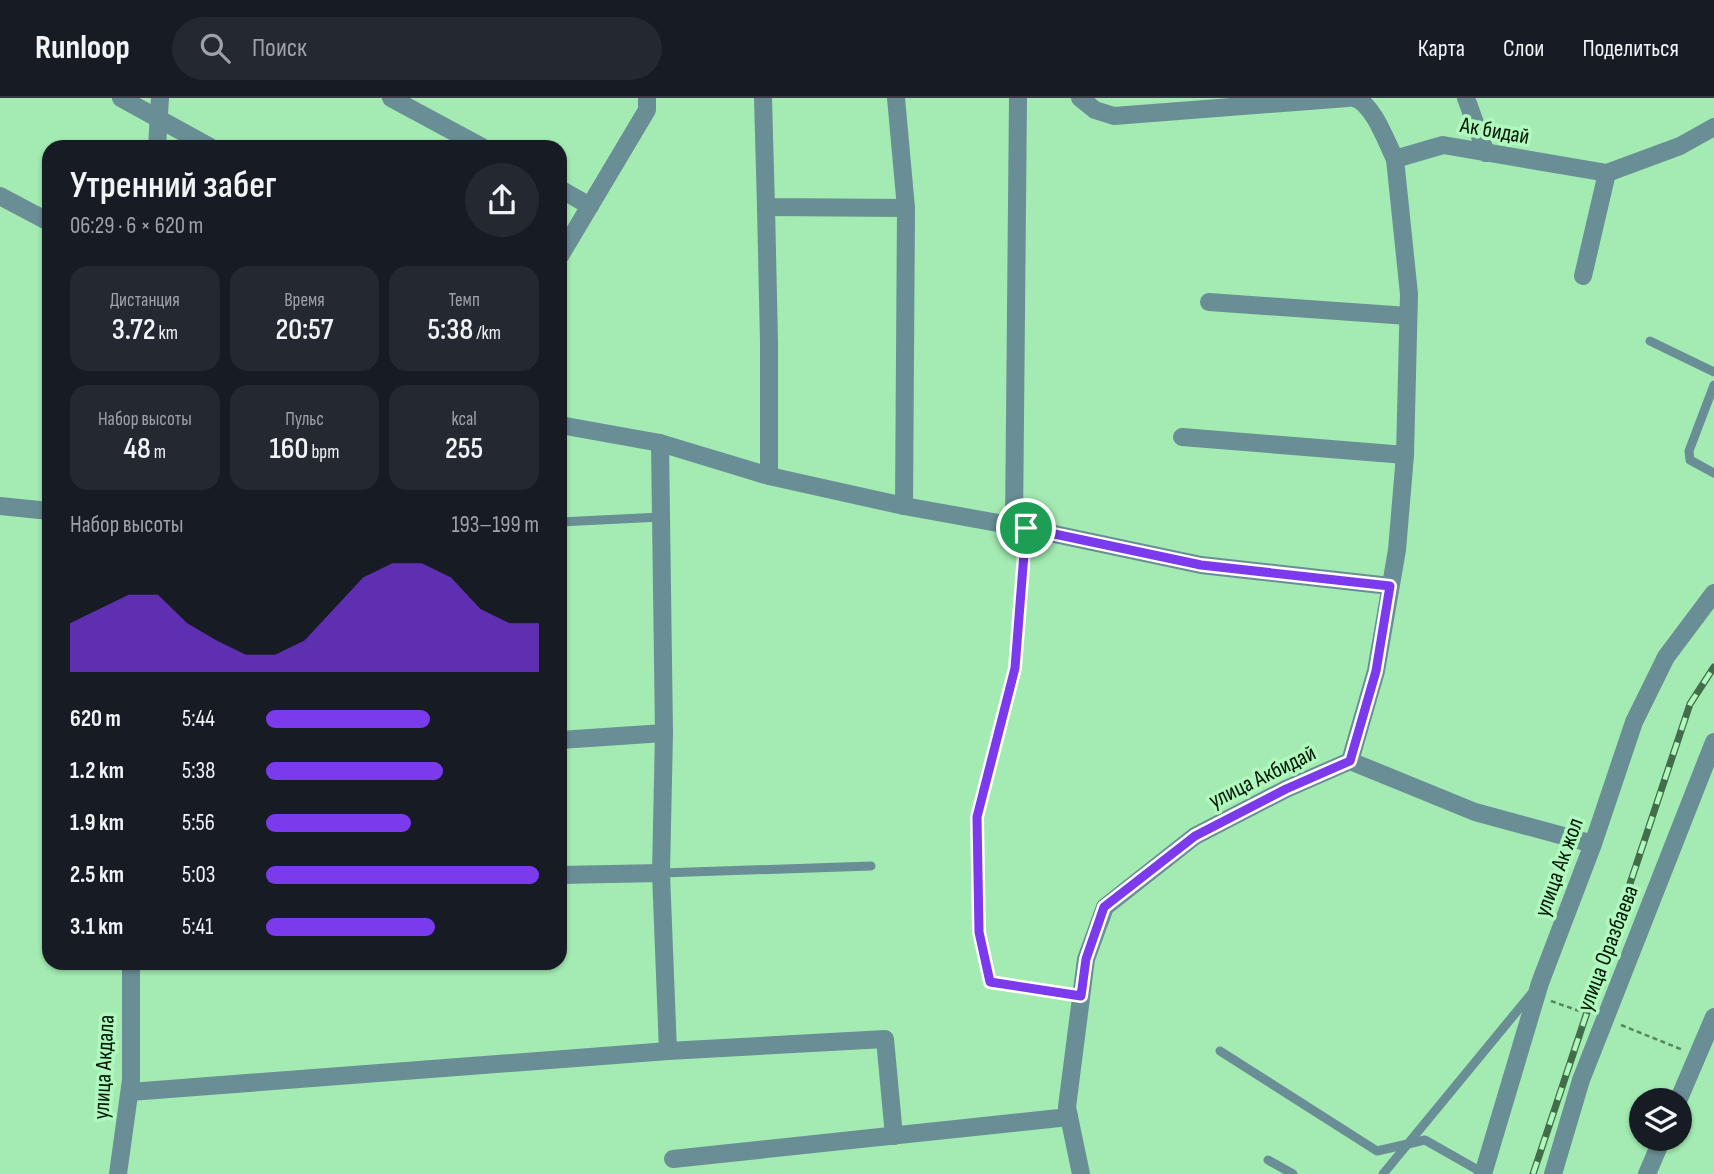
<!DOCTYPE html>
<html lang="ru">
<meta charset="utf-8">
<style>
body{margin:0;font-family:"Sofia Sans Condensed",sans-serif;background:#242831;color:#f1f3f6;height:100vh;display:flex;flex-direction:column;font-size:26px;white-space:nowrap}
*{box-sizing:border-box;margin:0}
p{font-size:23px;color:#9ea1a6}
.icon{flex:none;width:38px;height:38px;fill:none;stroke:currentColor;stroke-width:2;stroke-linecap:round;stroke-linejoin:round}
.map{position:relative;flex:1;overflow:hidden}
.sheet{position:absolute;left:42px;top:42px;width:525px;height:830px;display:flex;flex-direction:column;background:#171b24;border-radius:21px;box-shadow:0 2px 5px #0004}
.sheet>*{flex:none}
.controls{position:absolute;left:1629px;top:990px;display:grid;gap:14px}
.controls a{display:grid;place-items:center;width:63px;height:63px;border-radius:50%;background:#171b24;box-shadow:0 2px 5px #0004;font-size:35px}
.pin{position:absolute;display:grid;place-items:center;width:60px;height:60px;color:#fff;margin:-30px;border:4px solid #fff;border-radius:50%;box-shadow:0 2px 7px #0007}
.round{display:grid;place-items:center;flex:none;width:74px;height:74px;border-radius:37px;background:#242831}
.overview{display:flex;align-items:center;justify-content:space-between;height:119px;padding:0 28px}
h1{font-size:38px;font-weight:600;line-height:52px}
.metrics{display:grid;grid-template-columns:repeat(3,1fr);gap:10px;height:119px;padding:7px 28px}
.metrics div{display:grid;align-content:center;border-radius:18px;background:#242831;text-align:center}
.metrics b{font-size:30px;font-weight:600}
.metrics small{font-size:19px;font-weight:400}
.metrics p{font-size:19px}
.chart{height:196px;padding:14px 28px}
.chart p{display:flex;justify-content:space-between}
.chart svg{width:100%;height:126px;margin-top:7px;fill:#7c3aed;opacity:.7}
ul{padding:0 28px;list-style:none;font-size:23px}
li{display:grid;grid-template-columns:112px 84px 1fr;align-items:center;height:52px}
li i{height:18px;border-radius:9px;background:#7c3aed}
header{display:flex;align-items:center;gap:42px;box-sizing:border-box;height:98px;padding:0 35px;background:#171b24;border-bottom:2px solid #363941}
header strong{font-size:33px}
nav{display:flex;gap:38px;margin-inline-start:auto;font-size:24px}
.search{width:490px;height:63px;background:#242831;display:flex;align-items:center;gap:18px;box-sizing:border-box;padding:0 24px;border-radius:38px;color:#9ea1a6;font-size:26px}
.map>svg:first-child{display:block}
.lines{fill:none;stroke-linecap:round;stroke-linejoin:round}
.path{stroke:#55865f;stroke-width:2.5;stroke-dasharray:5 3.5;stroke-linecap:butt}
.lane{stroke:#698e95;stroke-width:9}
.street{stroke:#698e95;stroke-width:18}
.rail-casing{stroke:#426c4a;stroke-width:7}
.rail{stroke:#b0f8be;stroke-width:4.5;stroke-dasharray:13;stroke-linecap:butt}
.route-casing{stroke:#fff;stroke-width:14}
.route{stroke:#7c3aed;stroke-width:9}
.labels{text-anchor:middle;stroke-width:7;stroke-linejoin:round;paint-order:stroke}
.street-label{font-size:23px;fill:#001704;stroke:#b0f8be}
</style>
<header>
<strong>Runloop</strong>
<div class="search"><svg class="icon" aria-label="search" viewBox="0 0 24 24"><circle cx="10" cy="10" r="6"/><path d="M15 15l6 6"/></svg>Поиск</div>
<nav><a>Карта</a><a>Слои</a><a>Поделиться</a></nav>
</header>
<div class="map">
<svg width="1714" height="1076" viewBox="0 0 1714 1076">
<rect width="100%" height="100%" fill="#a3ebb2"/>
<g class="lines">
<g class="path">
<path d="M 1551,903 L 1588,916"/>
<path d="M 1621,927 L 1683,952"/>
</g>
<g class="lane">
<path d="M 1650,243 L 1714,274"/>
<path d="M 1714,287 L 1689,353 L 1690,362 L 1714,375"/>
<path d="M 560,424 L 661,419"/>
<path d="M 1026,430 L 1015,570 L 977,719 L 979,834 L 990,884 L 1081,898"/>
<path d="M 661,775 L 871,768"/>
<path d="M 1220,953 L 1377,1053 L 1425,1042 L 1483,1075"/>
<path d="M 1268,1062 L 1293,1076"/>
<path d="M 1383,1076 L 1532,895"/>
</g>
<g class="street">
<path d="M 121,0 L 210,49"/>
<path d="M 391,0 L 482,49"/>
<path d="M 763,0 L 766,109 L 906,110"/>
<path d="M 896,0 L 906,110 L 904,408"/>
<path d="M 1080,0 L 1095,12 L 1114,18 L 1348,0"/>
<path d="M 1354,0 C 1373,5 1386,43 1395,61"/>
<path d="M 1466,0 L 1486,55"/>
<path d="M 157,49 L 160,0"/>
<path d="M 560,91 L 590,108"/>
<path d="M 0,98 L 49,124"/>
<path d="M 766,109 L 769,244 L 769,378"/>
<path d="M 560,158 L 647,12 L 647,0"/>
<path d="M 1583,178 L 1607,75"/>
<path d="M 1209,204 L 1408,218"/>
<path d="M 560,327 L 660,345 L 769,378 L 904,408 L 1026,430 L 1201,467 L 1390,488"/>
<path d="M 1182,339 L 1405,357"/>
<path d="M 660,345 L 664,635 L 661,775 L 668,953"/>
<path d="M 0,408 L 49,413"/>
<path d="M 1014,428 L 1018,0"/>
<path d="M 560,642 L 664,635"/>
<path d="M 1350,663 L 1475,714 L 1593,746"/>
<path d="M 560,777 L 661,775"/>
<path d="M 130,994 L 668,953 L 885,941 L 894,1038"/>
<path d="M 1678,1003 L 1714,919"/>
<path d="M 673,1061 L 1069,1019"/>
<path d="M 118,1076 L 131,982 L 131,864"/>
<path d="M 1081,1076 L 1067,1009 L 1086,861 L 1105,809 L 1195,738 L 1286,691 L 1350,663 L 1376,573 L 1397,452 L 1405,357 L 1409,196 L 1395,61 L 1443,47 L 1607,75 L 1680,48 L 1714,29"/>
<path d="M 1483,1076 L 1540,885 L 1593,746 L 1634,624 L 1666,559 L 1714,495"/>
<path d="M 1553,1076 L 1581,982 L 1714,644"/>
<path d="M 1647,1076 L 1662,1041"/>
</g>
<g class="rail-casing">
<path id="rail" d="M 1533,1076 L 1690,606 L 1714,569"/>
</g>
<use href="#rail" class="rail"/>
</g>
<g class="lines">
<g class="route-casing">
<path id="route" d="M 1026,430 L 1201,467 L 1390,488 L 1376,573 L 1350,663 L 1286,691 L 1195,738 L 1104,809 L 1086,861 L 1081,898 L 990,884 L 979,834 L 977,719 L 1015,570 Z"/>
</g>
<use href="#route" class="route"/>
</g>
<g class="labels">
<g class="street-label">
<text transform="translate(1495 32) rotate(10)" y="8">Ак бидай</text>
<text transform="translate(1262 678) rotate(-26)" y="8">улица Акбидай</text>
<text transform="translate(1558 769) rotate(-70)" y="8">улица Ак жол</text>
<text transform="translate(1607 850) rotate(-69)" y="8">улица Оразбаева</text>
<text transform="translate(103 969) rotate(-87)" y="8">улица Акдала</text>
</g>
</g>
</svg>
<div class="controls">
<a><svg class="icon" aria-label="layers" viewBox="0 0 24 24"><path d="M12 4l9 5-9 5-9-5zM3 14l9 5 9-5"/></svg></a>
</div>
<div class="pin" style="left:1026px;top:430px;background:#1e9e55"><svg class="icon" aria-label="arrive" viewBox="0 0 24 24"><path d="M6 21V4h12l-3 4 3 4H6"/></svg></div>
<section class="sheet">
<div class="overview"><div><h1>Утренний забег</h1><p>06:29 · 6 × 620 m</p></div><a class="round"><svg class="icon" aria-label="share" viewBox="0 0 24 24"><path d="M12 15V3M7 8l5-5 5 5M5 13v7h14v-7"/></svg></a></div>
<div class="metrics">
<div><p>Дистанция</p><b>3.72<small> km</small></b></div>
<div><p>Время</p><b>20:57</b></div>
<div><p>Темп</p><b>5:38<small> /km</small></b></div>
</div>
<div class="metrics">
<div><p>Набор высоты</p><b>48<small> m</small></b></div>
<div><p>Пульс</p><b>160<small> bpm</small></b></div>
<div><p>kcal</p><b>255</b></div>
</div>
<div class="chart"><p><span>Набор высоты</span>193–199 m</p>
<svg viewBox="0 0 160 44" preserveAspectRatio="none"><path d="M0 44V27L10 22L20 17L30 17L40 27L50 33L60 38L70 38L80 33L90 22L100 11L110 6L120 6L130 11L140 22L150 27L160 27V44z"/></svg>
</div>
<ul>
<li><b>620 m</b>5:44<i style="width:60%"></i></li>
<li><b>1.2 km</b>5:38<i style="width:65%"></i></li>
<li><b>1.9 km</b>5:56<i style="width:53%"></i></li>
<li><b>2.5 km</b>5:03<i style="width:100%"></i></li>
<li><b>3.1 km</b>5:41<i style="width:62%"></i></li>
</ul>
</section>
</div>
